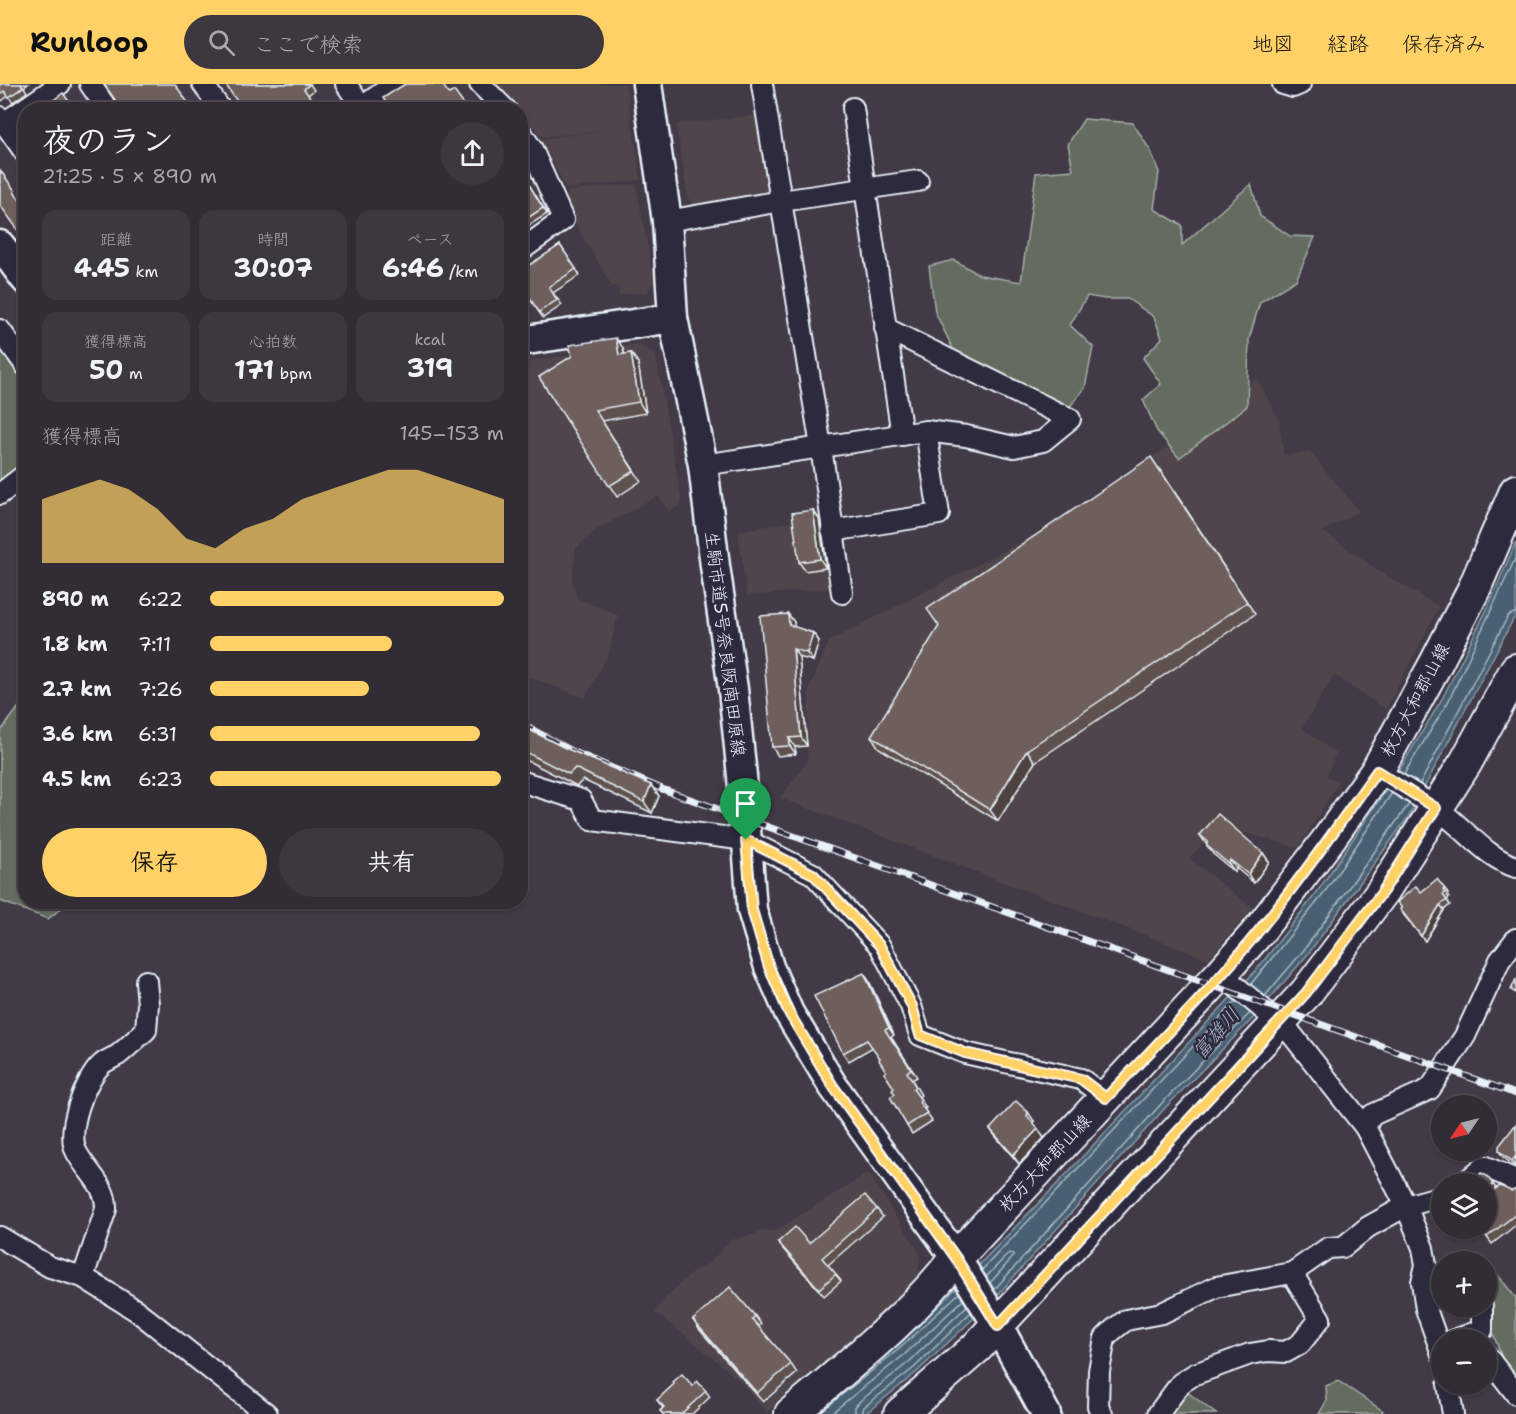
<!DOCTYPE html>
<html lang="ja">
<meta charset="utf-8">
<style>
body{margin:0;font-family:"Shantell Sans","Klee One",sans-serif;background:#3d3840;color:#f1f3f6;height:100vh;display:flex;flex-direction:column;font-size:22px;white-space:nowrap}
*{box-sizing:border-box;margin:0}
p{font-size:20px;color:#a8a7ac}
.icon{flex:none;width:33px;height:33px;fill:none;stroke:currentColor;stroke-width:2;stroke-linecap:round;stroke-linejoin:round}
.map{position:relative;flex:1;overflow:hidden}
.details{position:absolute;left:18px;top:18px;width:510px;height:807px;display:flex;flex-direction:column;background:#322c34;border-radius:24px;box-shadow:0 2px 4px #0004,0 0 0 2px #4d484f}
.details>*{flex:none}
.needle{width:39px;rotate:235deg}
.fabs{position:absolute;left:1431px;top:1011px;display:grid;gap:12px}
.fabs a{display:grid;place-items:center;width:66px;height:66px;border-radius:50%;background:#322c34;box-shadow:0 2px 4px #0004,0 0 0 2px #4d484f;font-size:30px}
.pin{position:absolute;display:grid;place-items:center;width:51px;height:51px;color:#fff;margin:-62px -26px;border-radius:50% 50% 50% 0;rotate:-45deg;box-shadow:0 0 6px #0007}
.pin .icon{rotate:45deg}
.round{display:grid;place-items:center;flex:none;width:63px;height:63px;border-radius:32px;background:#3d3840}
.summary{display:flex;align-items:center;justify-content:space-between;height:102px;padding:0 24px}
h1{font-size:33px;font-weight:700;line-height:45px}
.figures{display:grid;grid-template-columns:repeat(3,1fr);gap:9px;height:102px;padding:6px 24px}
.figures div{display:grid;align-content:center;border-radius:15px;background:#3d3840;text-align:center}
.figures b{font-size:26px;font-weight:700}
.figures small{font-size:16px;font-weight:400}
.figures p{font-size:16px}
.chart{height:168px;padding:12px 24px}
.chart p{display:flex;justify-content:space-between}
.chart svg{width:100%;height:108px;margin-top:6px;fill:#ffd166;opacity:.7}
.cta{display:flex;gap:12px;margin-top:auto;padding:12px 24px}
.cta a{flex:1;height:69px;border-radius:36px;background:#ffd166;color:#111;font-size:24px;font-weight:700;line-height:69px;text-align:center}
.cta a+a{background:#3d3840;color:#f1f3f6}
ul{padding:0 24px;list-style:none;font-size:20px}
li{display:grid;grid-template-columns:96px 72px 1fr;align-items:center;height:45px}
li i{height:15px;border-radius:8px;background:#ffd166}
header{display:flex;align-items:center;gap:36px;box-sizing:border-box;height:84px;padding:0 30px;background:#ffd166;color:#111}
header strong{font-size:28px}
nav{display:flex;gap:33px;margin-inline-start:auto;font-size:21px}
.search{width:420px;height:54px;background:#3d3840;display:flex;align-items:center;gap:15px;box-sizing:border-box;padding:0 21px;border-radius:33px;color:#a8a7ac;font-size:22px}
.map>svg:first-child{display:block}
.built{fill:#4f454c}
.green{fill:#646c5f;stroke:#a6aeac;stroke-width:1.5}
.water{fill:#496173;stroke:#899ba8;stroke-width:1.5}
.lines{fill:none;stroke-linecap:round;stroke-linejoin:round}
.shore{stroke:#a8b7c3;stroke-width:1.5}
.street-casing{stroke:#e8f1f8;stroke-width:24}
.secondary-casing{stroke:#e8f1f8;stroke-width:33}
.primary-casing{stroke:#e8f1f8;stroke-width:36}
.street{stroke:#2f2a3d;stroke-width:20}
.secondary{stroke:#2f2a3d;stroke-width:28}
.primary{stroke:#2f2a3d;stroke-width:32}
.rail-casing{stroke:#e8f1f8;stroke-width:7}
.rail{stroke:#2f2a3d;stroke-width:4.5;stroke-dasharray:14;stroke-linecap:butt}
.wall{fill:#5f514e;stroke:#e8f1f8;stroke-width:1.5}
.shaded-wall{fill:#4d4240;stroke:#e8f1f8;stroke-width:1.5}
.building{fill:#6e5e5b;stroke:#e8f1f8;stroke-width:1.5}
.route-casing{stroke:#fff;stroke-width:12}
.route{stroke:#ffd166;stroke-width:8}
.labels{text-anchor:middle;stroke-width:5;stroke-linejoin:round;paint-order:stroke}
.street-label{font-size:18px;fill:#e8f1f8;stroke:#2f2a3d}
.water-label{font-size:20px;font-style:italic;fill:#a8b7c3;stroke:#2f2a3d}
</style>
<header>
<strong>Runloop</strong>
<div class="search"><svg class="icon" aria-label="search" viewBox="0 0 24 24"><circle cx="10" cy="10" r="6"/><path d="M15 15l6 6"/></svg>ここで検索</div>
<nav><a>地図</a><a>経路</a><a>保存済み</a></nav>
</header>
<div class="map">
<svg width="1516" height="1330" viewBox="0 0 1516 1330">
<rect width="100%" height="100%" fill="#423a46"/>
<filter id="ink" filterUnits="userSpaceOnUse"><feTurbulence type="fractalNoise" baseFrequency=".0167" numOctaves="2"/><feDisplacementMap in="SourceGraphic" scale="12" xChannelSelector="R" yChannelSelector="G"/><feConvolveMatrix kernelMatrix="1 2 1 2 8 2 1 2 1" color-interpolation-filters="sRGB"/></filter>
<g filter="url(#ink)">
<g class="built">
<path d="M 495,0 L 626,0 L 641,96 L 566,105 L 541,55 L 600,47 L 542,53 L 511,15 Z"/>
<path d="M 760,31 L 772,103 L 763,113 L 697,121 L 688,115 L 676,40 Z"/>
<path d="M 636,100 L 654,197 L 648,208 L 619,211 L 619,203 L 612,202 L 578,145 L 568,121 L 567,107 Z"/>
<path d="M 638,260 L 656,271 L 682,420 L 669,428 L 658,412 L 595,447 L 576,464 L 572,496 L 577,514 L 618,531 L 609,569 L 585,614 L 521,590 L 521,279 Z"/>
<path d="M 1257,294 L 1279,336 L 1284,371 L 1310,368 L 1359,427 L 1323,447 L 1379,487 L 1439,523 L 1386,626 L 1334,591 L 1302,644 L 1336,669 L 1327,692 L 1339,698 L 1298,764 L 1221,742 L 1189,774 L 1253,824 L 1208,875 L 780,714 L 807,678 L 809,606 L 829,557 L 1060,438 L 1165,364 Z"/>
<path d="M 823,432 L 834,504 L 747,512 L 738,447 Z"/>
<path d="M 868,1089 L 920,1169 L 918,1198 L 767,1329 L 739,1296 L 685,1251 L 655,1229 L 666,1213 L 693,1188 L 709,1179 L 731,1156 L 755,1150 L 762,1146 L 775,1147 Z"/>
</g>
<g class="green">
<path d="M 1084,35 L 1133,39 L 1150,66 L 1159,88 L 1154,125 L 1182,141 L 1182,161 L 1251,100 L 1260,132 L 1290,152 L 1315,153 L 1296,196 L 1260,218 L 1249,255 L 1247,322 L 1179,374 L 1157,347 L 1143,316 L 1161,300 L 1143,274 L 1162,254 L 1154,233 L 1128,215 L 1105,215 L 1087,212 L 1070,241 L 1093,263 L 1085,304 L 1068,325 L 1014,319 L 978,278 L 955,269 L 935,228 L 929,182 L 954,176 L 980,191 L 1021,198 L 1036,89 L 1073,86 L 1068,60 Z"/>
<path d="M 0,260 L 26,295 L 25,382 L 0,402 Z"/>
<path d="M 25,615 L 26,818 L 69,818 L 48,835 L 0,817 L 0,648 Z"/>
<path d="M 1497,1190 L 1516,1214 L 1516,1311 L 1491,1244 L 1486,1222 L 1487,1192 Z"/>
<path d="M 1338,1297 L 1383,1327 L 1381,1330 L 1319,1330 L 1327,1316 L 1326,1302 Z"/>
<path d="M 1186,1307 L 1216,1330 L 1171,1330 Z"/>
</g>
<path class="water" d="M 1516,458 L 1516,530 L 1409,732 L 1308,870 L 1255,932 L 1166,1023 L 994,1215 L 917,1288 L 865,1330 L 808,1330 L 895,1261 L 938,1223 L 1057,1100 L 1258,884 L 1317,808 L 1395,693 L 1442,615 L 1488,523 Z"/>
<g class="lines">
<g class="shore">
<path d="M 1404,690 L 1448,618 L 1516,473"/>
<path d="M 1420,700 L 1508,532 L 1516,528"/>
<path d="M 1251,900 L 1322,812 L 1392,709"/>
<path d="M 1265,912 L 1303,867 L 1409,720"/>
<path d="M 982,1186 L 1236,917"/>
<path d="M 986,1193 L 1009,1169 L 1013,1170 L 1013,1173 L 990,1199"/>
<path d="M 994,1206 L 1162,1019 L 1250,929"/>
<path d="M 818,1330 L 899,1265 L 959,1209"/>
<path d="M 830,1330 L 904,1271 L 963,1216"/>
<path d="M 855,1330 L 855,1323 L 860,1317 L 909,1278 L 967,1222"/>
<path d="M 862,1330 L 864,1323 L 914,1284 L 971,1228"/>
</g>
<g class="street-casing">
<g id="street">
<path d="M 90,0 L 108,26"/>
<path d="M 203,0 L 221,26"/>
<path d="M 346,0 L 364,26"/>
<path d="M 480,0 L 506,26"/>
<path d="M 762,0 L 821,363 L 842,509"/>
<path d="M 1283,0 L 1293,3 L 1300,0"/>
<path d="M 362,23 L 394,0"/>
<path d="M 853,24 L 902,351"/>
<path d="M 0,33 L 26,70"/>
<path d="M 4,39 L 60,0"/>
<path d="M 520,47 L 532,65 L 563,136 L 520,167"/>
<path d="M 667,137 L 781,117 L 918,97"/>
<path d="M 0,246 L 26,282"/>
<path d="M 703,381 L 926,347 L 966,352 L 1014,363 L 1043,357 L 1070,335 L 885,244"/>
<path d="M 0,410 L 26,390"/>
<path d="M 832,447 L 939,430 L 926,347"/>
<path d="M 1377,687 C 1399,701 1423,714 1444,730 C 1468,748 1487,774 1516,783"/>
<path d="M 520,697 L 581,716 L 592,736 L 746,756 L 813,790 L 880,862 L 911,922 L 920,951 L 965,969 L 1081,995 L 1106,1014"/>
<path d="M 1221,890 L 1289,947 L 1365,1043 L 1406,1122 L 1423,1164 L 1426,1181 L 1422,1198 L 1426,1225 L 1442,1270"/>
<path d="M 1365,1043 L 1372,1031 L 1430,1005 L 1465,952 L 1500,876 L 1516,855"/>
<path d="M 1463,1100 L 1484,1082 L 1511,1094 L 1516,1102"/>
<path d="M 0,1153 L 50,1183 L 83,1193 L 137,1227 L 267,1330"/>
<path d="M 83,1193 L 106,1125 C 107,1102 87,1088 77,1069 C 65,1048 85,995 102,980 C 107,976 113,974 118,971 C 128,963 137,954 146,946 L 148,920 L 146,897"/>
<path d="M 1454,1256 L 1482,1246 L 1482,1222"/>
<path d="M 1486,1271 L 1516,1310"/>
<path d="M 1448,1300 L 1453,1330"/>
<path d="M 1102,1330 L 1098,1322 L 1099,1287 L 1105,1254 L 1113,1246 L 1126,1236 L 1162,1229 L 1216,1203 L 1292,1189 L 1328,1164 L 1343,1163 L 1368,1143 L 1406,1122 L 1442,1112"/>
<path d="M 1158,1330 L 1181,1299 L 1195,1290 L 1250,1270 L 1268,1267 L 1286,1268 L 1300,1260 L 1320,1235 L 1292,1189"/>
</g>
</g>
<g class="secondary-casing">
<g id="secondary">
<path d="M 647,0 L 667,137 L 673,234 L 703,381 L 715,482 L 733,605 L 742,692 L 752,826 L 769,883 L 789,929 L 833,1002 L 956,1174 L 998,1242 L 1046,1330"/>
<path d="M 0,161 L 26,196"/>
<path d="M 520,257 L 673,234"/>
</g>
</g>
<g class="primary-casing">
<g id="primary">
<path d="M 791,1330 C 848,1281 910,1234 956,1174 L 1221,890 L 1258,848 L 1328,756 L 1377,687 L 1435,581 L 1474,505 L 1516,407"/>
<path d="M 900,1330 L 976,1264 L 1306,909 L 1383,807 L 1466,678 L 1516,586"/>
</g>
</g>
<use href="#street" class="street"/>
<use href="#secondary" class="secondary"/>
<use href="#primary" class="primary"/>
<g class="rail-casing">
<path id="rail" d="M 520,639 L 574,668 L 662,705 L 1516,1010"/>
</g>
<use href="#rail" class="rail"/>
</g>
<g class="wall">
<path d="M 0,0 L 28,0 L 24,3 L 27,8 L 13,18 L 8,12 L 2,17 L 0,14 Z"/>
<path d="M 225,0 L 310,0 L 314,6 L 308,11 Z"/>
<path d="M 520,99 L 525,106 L 530,102 L 547,130 L 520,147 Z"/>
<path d="M 560,161 L 580,191 L 553,209 L 562,221 L 543,234 L 520,200 Z"/>
<path d="M 623,264 L 624,270 L 631,269 L 638,279 L 646,329 L 602,337 L 641,397 L 617,413 L 539,293 Z"/>
<path d="M 1159,384 L 1255,530 L 1035,678 L 998,737 L 879,664 L 871,652 Z"/>
<path d="M 813,426 L 819,435 L 826,484 L 805,487 L 799,478 Z"/>
<path d="M 788,530 L 794,538 L 794,543 L 813,549 L 819,557 L 813,577 L 799,573 L 807,662 L 795,663 L 796,670 L 778,672 L 772,663 Z"/>
<path d="M 520,641 L 563,663 L 651,701 L 659,712 L 652,729 L 583,696 L 577,702 L 520,673 Z"/>
<path d="M 1200,751 L 1263,769 L 1269,778 L 1254,799 L 1236,784 L 1235,788 L 1213,770 Z"/>
<path d="M 1445,805 L 1448,810 L 1447,811 L 1449,814 L 1447,816 L 1450,821 L 1444,826 L 1425,857 L 1403,830 L 1421,808 Z"/>
<path d="M 864,889 L 869,897 L 894,951 L 891,953 L 917,993 L 912,996 L 921,1011 L 919,1013 L 926,1024 L 924,1025 L 932,1037 L 912,1050 L 907,1042 L 895,1010 L 894,1004 L 880,974 L 873,963 L 849,977 L 843,969 Z"/>
<path d="M 1034,1037 L 1033,1040 L 1044,1054 L 1019,1080 L 996,1053 L 990,1045 Z"/>
<path d="M 1516,1040 L 1516,1083 L 1503,1073 L 1499,1067 Z"/>
<path d="M 1496,1104 L 1511,1107 L 1516,1106 L 1516,1141 L 1492,1160 L 1480,1144 Z"/>
<path d="M 877,1125 L 883,1133 L 828,1181 L 841,1197 L 824,1212 L 783,1165 L 778,1158 L 809,1159 Z"/>
<path d="M 755,1232 L 761,1240 L 758,1243 L 791,1280 L 797,1289 L 763,1318 L 699,1245 L 693,1236 Z"/>
<path d="M 693,1302 L 706,1307 L 710,1313 L 692,1330 L 663,1330 L 660,1327 L 663,1324 L 657,1316 Z"/>
</g>
<g class="shaded-wall">
<path d="M 616,254 L 623,264 L 626,281 L 619,271 Z"/>
<path d="M 631,269 L 638,279 L 646,329 L 639,318 Z"/>
<path d="M 813,426 L 819,435 L 826,484 L 820,475 Z"/>
<path d="M 788,530 L 794,538 L 795,550 L 789,541 Z"/>
<path d="M 813,549 L 819,557 L 813,577 L 807,569 Z"/>
<path d="M 793,565 L 799,573 L 807,662 L 801,653 Z"/>
<path d="M 789,654 L 795,663 L 796,670 L 790,662 Z"/>
<path d="M 1027,666 L 1035,678 L 998,737 L 990,726 Z"/>
<path d="M 651,701 L 659,712 L 652,729 L 644,718 Z"/>
<path d="M 1263,769 L 1269,778 L 1254,799 L 1248,790 Z"/>
<path d="M 1230,776 L 1236,784 L 1235,788 L 1229,780 Z"/>
<path d="M 1440,821 L 1444,826 L 1425,857 L 1421,852 Z"/>
<path d="M 864,889 L 869,897 L 894,951 L 889,944 Z"/>
<path d="M 1028,1028 L 1034,1037 L 1033,1040 L 1027,1032 Z"/>
<path d="M 1038,1045 L 1044,1054 L 1019,1080 L 1013,1071 Z"/>
<path d="M 1516,1072 L 1516,1083 L 1512,1077 Z"/>
<path d="M 1493,1100 L 1497,1106 L 1486,1116 L 1486,1108 Z"/>
</g>
<g class="building">
<path d="M 0,0 L 21,0 L 23,3 L 9,13 L 4,7 L 0,10 Z"/>
<path d="M 104,0 L 175,0 L 193,26 L 122,26 Z"/>
<path d="M 225,0 L 310,0 L 304,5 L 319,26 L 243,26 Z"/>
<path d="M 405,0 L 442,0 L 449,10 L 454,7 L 468,26 L 391,26 L 383,14 Z"/>
<path d="M 63,9 L 75,26 L 40,26 Z"/>
<path d="M 26,32 L 26,42 L 21,36 Z"/>
<path d="M 0,86 L 15,107 L 14,108 L 26,125 L 26,157 L 0,121 Z"/>
<path d="M 520,99 L 525,106 L 530,102 L 543,124 L 520,139 Z"/>
<path d="M 560,161 L 576,185 L 549,203 L 557,216 L 539,228 L 520,200 L 520,187 Z"/>
<path d="M 616,254 L 619,271 L 631,269 L 639,318 L 595,326 L 634,387 L 609,402 L 539,293 L 572,272 L 569,261 Z"/>
<path d="M 1151,373 L 1247,518 L 1027,666 L 990,726 L 871,652 L 939,542 L 927,525 Z"/>
<path d="M 813,426 L 820,475 L 799,478 L 792,429 Z"/>
<path d="M 788,530 L 789,541 L 813,549 L 807,569 L 793,565 L 801,653 L 789,654 L 790,662 L 772,663 L 760,532 Z"/>
<path d="M 520,641 L 563,663 L 651,701 L 644,718 L 575,684 L 569,690 L 520,665 Z"/>
<path d="M 1218,730 L 1263,769 L 1248,790 L 1230,776 L 1229,780 L 1207,762 L 1207,757 L 1200,751 Z"/>
<path d="M 1437,795 L 1445,805 L 1443,806 L 1445,809 L 1443,811 L 1447,816 L 1440,821 L 1421,852 L 1400,825 L 1402,824 L 1397,818 L 1416,802 L 1421,808 Z"/>
<path d="M 864,889 L 889,944 L 885,946 L 911,985 L 907,988 L 916,1003 L 913,1005 L 921,1016 L 919,1018 L 927,1029 L 907,1042 L 890,1013 L 895,1010 L 892,1006 L 894,1004 L 884,989 L 886,987 L 879,976 L 880,974 L 867,956 L 843,969 L 814,912 Z"/>
<path d="M 1516,895 L 1516,909 L 1511,906 Z"/>
<path d="M 1016,1017 L 1028,1028 L 1027,1032 L 1038,1045 L 1013,1071 L 990,1045 Z"/>
<path d="M 1516,1040 L 1516,1072 L 1512,1077 L 1499,1067 L 1499,1062 Z"/>
<path d="M 1481,1089 L 1487,1092 L 1493,1100 L 1486,1108 L 1486,1100 L 1470,1100 Z"/>
<path d="M 1500,1102 L 1511,1107 L 1516,1106 L 1516,1126 L 1515,1126 L 1516,1130 L 1487,1153 L 1480,1144 L 1486,1144 L 1486,1110 Z"/>
<path d="M 865,1111 L 877,1125 L 822,1174 L 836,1190 L 819,1205 L 778,1158 L 795,1143 L 809,1159 Z"/>
<path d="M 730,1203 L 755,1232 L 752,1235 L 791,1280 L 757,1309 L 693,1236 Z"/>
<path d="M 682,1290 L 693,1302 L 697,1297 L 706,1307 L 681,1330 L 664,1330 L 660,1327 L 664,1323 L 657,1316 L 674,1300 L 673,1298 Z"/>
</g>
</g>
<g class="lines" filter="url(#ink)">
<g class="route-casing">
<path id="route" d="M 1377,687 L 1436,724 L 1383,807 L 1306,909 L 998,1242 L 956,1174 L 833,1002 L 789,929 L 769,883 L 752,826 L 746,756 L 813,790 L 880,862 L 912,922 L 920,951 L 965,969 L 1081,995 L 1106,1014 C 1157,960 1210,907 1257,849 C 1299,797 1338,742 1377,687 Z"/>
</g>
<use href="#route" class="route"/>
</g>
<g class="labels">
<g class="street-label">
<text transform="translate(725 560) rotate(83)" y="6">生駒市道5号奈良阪南田原線</text>
<text transform="translate(1415 616) rotate(-62)" y="6">枚方大和郡山線</text>
<text transform="translate(1045 1079) rotate(-47)" y="6">枚方大和郡山線</text>
</g>
<g class="water-label">
<text transform="translate(1216 949) rotate(-49)" y="7">富雄川</text>
</g>
</g>
</svg>
<div class="fabs">
<a><svg class="needle" viewBox="-14 -14 28 28"><path d="M0-13l5 13h-10z" fill="#e53935"/><path d="M0 13l5-13h-10z" fill="#a8a7ac"/></svg></a>
<a><svg class="icon" aria-label="layers" viewBox="0 0 24 24"><path d="M12 4l9 5-9 5-9-5zM3 14l9 5 9-5"/></svg></a>
<a>+</a>
<a>−</a>
</div>
<div class="pin" style="left:746px;top:756px;background:#1e9e55"><svg class="icon" aria-label="arrive" viewBox="0 0 24 24"><path d="M6 21V4h12l-3 4 3 4H6"/></svg></div>
<section class="details">
<div class="summary"><div><h1>夜のラン</h1><p>21:25 · 5 × 890 m</p></div><a class="round"><svg class="icon" aria-label="share" viewBox="0 0 24 24"><path d="M12 15V3M7 8l5-5 5 5M5 13v7h14v-7"/></svg></a></div>
<div class="figures">
<div><p>距離</p><b>4.45<small> km</small></b></div>
<div><p>時間</p><b>30:07</b></div>
<div><p>ペース</p><b>6:46<small> /km</small></b></div>
</div>
<div class="figures">
<div><p>獲得標高</p><b>50<small> m</small></b></div>
<div><p>心拍数</p><b>171<small> bpm</small></b></div>
<div><p>kcal</p><b>319</b></div>
</div>
<div class="chart"><p><span>獲得標高</span>145–153 m</p>
<svg viewBox="0 0 160 44" preserveAspectRatio="none"><path d="M0 44V18L10 14L20 10L30 14L40 22L50 34L60 38L70 30L80 26L90 18L100 14L110 10L120 6L130 6L140 10L150 14L160 18V44z"/></svg>
</div>
<ul>
<li><b>890 m</b>6:22<i style="width:100%"></i></li>
<li><b>1.8 km</b>7:11<i style="width:62%"></i></li>
<li><b>2.7 km</b>7:26<i style="width:54%"></i></li>
<li><b>3.6 km</b>6:31<i style="width:92%"></i></li>
<li><b>4.5 km</b>6:23<i style="width:99%"></i></li>
</ul>
<div class="cta"><a>保存</a><a>共有</a></div>
</section>
</div>
